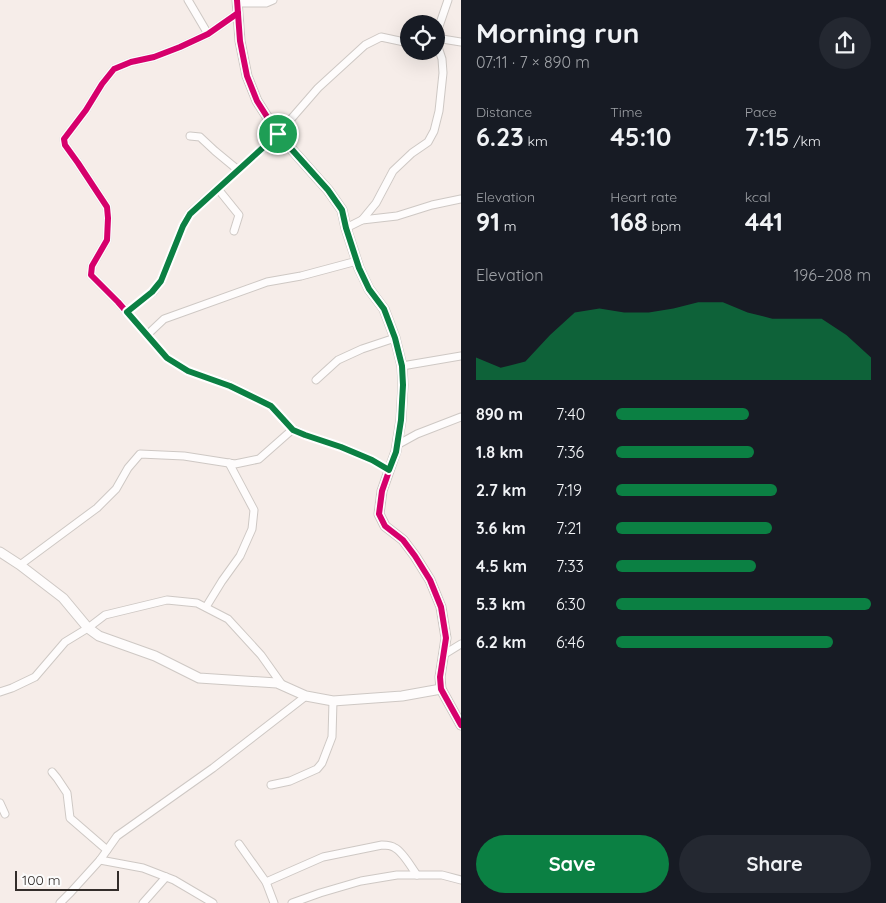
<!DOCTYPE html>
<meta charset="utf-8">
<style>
body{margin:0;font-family:Quicksand,sans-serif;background:#242831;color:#f1f3f6;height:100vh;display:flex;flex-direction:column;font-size:19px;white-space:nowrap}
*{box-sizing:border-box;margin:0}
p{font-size:16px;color:#9ea1a6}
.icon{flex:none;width:28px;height:28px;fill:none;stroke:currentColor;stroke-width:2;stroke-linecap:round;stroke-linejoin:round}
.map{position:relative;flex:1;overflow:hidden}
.details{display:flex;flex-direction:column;background:#171b24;width:425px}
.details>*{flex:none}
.tools{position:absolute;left:400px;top:15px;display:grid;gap:10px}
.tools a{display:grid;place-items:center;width:45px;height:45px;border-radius:50%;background:#171b24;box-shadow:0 5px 20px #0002;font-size:25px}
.scale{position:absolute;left:15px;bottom:12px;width:104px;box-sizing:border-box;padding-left:5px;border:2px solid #332d2a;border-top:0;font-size:14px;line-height:18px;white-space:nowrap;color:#332d2a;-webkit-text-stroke:4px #fcfcfc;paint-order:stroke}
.pin{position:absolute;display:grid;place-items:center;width:42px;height:42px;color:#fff;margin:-21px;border:2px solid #fff;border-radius:50%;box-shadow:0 1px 5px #0007}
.round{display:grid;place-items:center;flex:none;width:52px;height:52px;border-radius:26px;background:#242831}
.head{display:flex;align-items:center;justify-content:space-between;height:85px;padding:0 15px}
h1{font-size:28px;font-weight:700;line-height:38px}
.stats{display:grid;grid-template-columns:repeat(3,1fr);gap:8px;height:85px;padding:5px 15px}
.stats div{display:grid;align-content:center}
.stats b{font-size:25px;font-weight:700}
.stats small{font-size:14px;font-weight:400}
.stats p{font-size:14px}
.chart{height:140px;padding:10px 15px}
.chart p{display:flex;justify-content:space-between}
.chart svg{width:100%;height:90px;margin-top:5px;fill:#0b8043;opacity:.7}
.primary-button{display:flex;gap:10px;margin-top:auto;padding:10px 15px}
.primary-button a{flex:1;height:58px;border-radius:30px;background:#0b8043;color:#fff;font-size:20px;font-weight:700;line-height:58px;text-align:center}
.primary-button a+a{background:#242831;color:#f1f3f6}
ul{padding:0 15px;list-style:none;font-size:16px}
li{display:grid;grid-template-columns:80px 60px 1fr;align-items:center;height:38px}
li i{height:12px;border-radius:6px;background:#0b8043}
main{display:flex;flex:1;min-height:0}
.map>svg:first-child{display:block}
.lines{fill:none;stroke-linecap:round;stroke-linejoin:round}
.minor-casing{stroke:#cec8c4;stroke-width:9}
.tertiary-casing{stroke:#cec8c4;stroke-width:11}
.minor{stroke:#fefcfc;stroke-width:7}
.tertiary{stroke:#fefcfc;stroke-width:9}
.cycleway-casing{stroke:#fcfcfc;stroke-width:9}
.cycleway{stroke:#d6006c;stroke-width:6}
.route-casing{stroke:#fff;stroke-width:10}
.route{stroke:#0b8043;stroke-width:6}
</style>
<main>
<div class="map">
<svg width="461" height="903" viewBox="0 0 461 903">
<rect width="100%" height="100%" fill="#f6ede9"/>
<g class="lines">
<g class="minor-casing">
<g id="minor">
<path d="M 188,0 L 208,34"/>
<path d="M 237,3 L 266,3 L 273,0"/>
<path d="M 238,13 L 208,34 L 180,47 L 154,57 L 131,62 L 114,69 L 102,84 L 86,110 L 64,139 L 65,145 L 78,163 L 107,207 L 108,218 L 107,240 L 92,266 L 91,275 L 118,302 L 167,358 L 188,371 L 230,385 L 271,406 L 293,429 L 305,435 L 341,447 L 372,460 L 389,470"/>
<path d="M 436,35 L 448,0"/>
<path d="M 436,38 L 461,42"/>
<path d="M 190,136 L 200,137 L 215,151 L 238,170"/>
<path d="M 218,189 L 239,215 L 234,231"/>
<path d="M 362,220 L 376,203 L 393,171 L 412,153 L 428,142 L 434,131 L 439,111 L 443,73 L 442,59 L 436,41"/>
<path d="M 346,228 L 362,220 L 397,216 L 432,205 L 461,199"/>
<path d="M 127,312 L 153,292 L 161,281 L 183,226 L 190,213 L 278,134 L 318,88 L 365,45 L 381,37 L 409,43"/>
<path d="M 147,335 L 164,319 L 267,282 L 301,276 L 357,261"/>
<path d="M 402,366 L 461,356"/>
<path d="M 316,380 L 338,360 L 362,349 L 395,338"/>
<path d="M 397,445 L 417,434 L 461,417"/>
<path d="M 20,565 L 97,508 L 116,489 L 128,468 L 140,454 L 184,456 L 235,464 L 259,459 L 293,429"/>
<path d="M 206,607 L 222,581 L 240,556 L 252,529 L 254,510 L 229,463"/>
<path d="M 443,655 L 461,644"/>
<path d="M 0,692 L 12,688 L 35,677 L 65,642 L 88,628 L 105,615 L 167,600 L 197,603 L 228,619 L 261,655 L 283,686"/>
<path d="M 52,772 L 57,778 L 67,793 L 70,818 L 107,850"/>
<path d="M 271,785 L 290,781 L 317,769 L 322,763 L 332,737 L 333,701"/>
<path d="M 0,803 L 5,814"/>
<path d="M 239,844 L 266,882 L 274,903"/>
<path d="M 100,860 L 143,868 L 174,880 L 213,903"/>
<path d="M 266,882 L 323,857 L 382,845 C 386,845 391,845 395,848 C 403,852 411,867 417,875"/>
<path d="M 60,903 L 71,892 L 100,860 L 117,836 L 213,768 L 306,696"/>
<path d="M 143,903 L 166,877"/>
<path d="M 292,903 L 320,893 L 361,881 L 397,875 L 442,875 L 461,880"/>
</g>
</g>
<g class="tertiary-casing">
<g id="tertiary">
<path d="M 237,0 L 240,41 L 247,76 L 257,101 L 278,134 L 328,190 L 342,210 L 346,228 L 359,268 L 369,289 L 384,309 L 395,338 L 402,366 L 403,385 L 401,420 L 396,451 L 382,491 L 379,514 L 385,526 L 403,540 L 415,556 L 430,580 L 441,607 L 446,638 L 440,677 L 441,689 L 461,725"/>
<path d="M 0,552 L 20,565 L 63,598 L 88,628 L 99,636 L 155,656 L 199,678 L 277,683 L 306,696 L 333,701 L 402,696 L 441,689"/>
</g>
</g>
<use href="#minor" class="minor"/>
<use href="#tertiary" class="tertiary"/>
<g class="cycleway-casing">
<g id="cycleway">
<path d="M 237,0 L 240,41 L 247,76 L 257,101 L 278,134 L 328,190 L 342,210 L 346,228 L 359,268 L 369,289 L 384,309 L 395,338 L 402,366 L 403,385 L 401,420 L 396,451 L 382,491 L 379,514 L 385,526 L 403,540 L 415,556 L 430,580 L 441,607 L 446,638 L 440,677 L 441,689 L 461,725"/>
<path d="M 238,13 L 208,34 L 180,47 L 154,57 L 131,62 L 114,69 L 102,84 L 86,110 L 64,139 L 65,145 L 78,163 L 107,207 L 108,218 L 107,240 L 92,266 L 91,275 L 118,302 L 167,358 L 188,371 L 230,385 L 271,406 L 293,429 L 305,435 L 341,447 L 372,460 L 389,470"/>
</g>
</g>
<use href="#cycleway" class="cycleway"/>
</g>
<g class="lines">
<g class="route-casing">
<path id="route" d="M 278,134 L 328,190 L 342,210 L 346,228 L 359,268 L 369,289 L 384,309 L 395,338 L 402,366 L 403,385 L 401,420 L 396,452 L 389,470 L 372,460 L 341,447 L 305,435 L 293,430 L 271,406 L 230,386 L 188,371 L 167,358 L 127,312 L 152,292 L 161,281 L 183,226 L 190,214 Z"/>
</g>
<use href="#route" class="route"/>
</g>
</svg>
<div class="tools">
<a><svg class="icon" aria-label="locate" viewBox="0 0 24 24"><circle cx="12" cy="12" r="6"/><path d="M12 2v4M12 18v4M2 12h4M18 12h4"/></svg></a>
</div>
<div class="scale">100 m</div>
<div class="pin" style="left:278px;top:134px;background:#1e9e55"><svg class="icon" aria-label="arrive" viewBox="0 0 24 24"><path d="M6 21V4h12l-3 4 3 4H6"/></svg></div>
</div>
<section class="details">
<div class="head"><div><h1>Morning run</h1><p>07:11 · 7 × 890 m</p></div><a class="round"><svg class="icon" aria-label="share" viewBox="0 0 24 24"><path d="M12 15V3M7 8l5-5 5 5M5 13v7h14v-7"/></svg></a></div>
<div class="stats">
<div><p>Distance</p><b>6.23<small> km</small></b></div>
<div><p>Time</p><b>45:10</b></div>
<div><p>Pace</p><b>7:15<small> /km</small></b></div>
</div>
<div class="stats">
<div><p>Elevation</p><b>91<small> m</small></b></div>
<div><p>Heart rate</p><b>168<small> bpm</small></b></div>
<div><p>kcal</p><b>441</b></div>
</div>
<div class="chart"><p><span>Elevation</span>196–208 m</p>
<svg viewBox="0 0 160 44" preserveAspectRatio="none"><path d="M0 44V33L10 38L20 35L30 22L40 11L50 9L60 11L70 11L80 9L90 6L100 6L110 11L120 14L130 14L140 14L150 22L160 33V44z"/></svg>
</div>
<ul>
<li><b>890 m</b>7:40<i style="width:52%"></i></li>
<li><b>1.8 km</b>7:36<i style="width:54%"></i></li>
<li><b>2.7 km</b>7:19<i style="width:63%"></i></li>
<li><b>3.6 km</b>7:21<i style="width:61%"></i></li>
<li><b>4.5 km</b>7:33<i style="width:55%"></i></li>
<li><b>5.3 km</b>6:30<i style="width:100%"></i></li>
<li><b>6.2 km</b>6:46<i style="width:85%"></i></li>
</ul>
<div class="primary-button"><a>Save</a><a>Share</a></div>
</section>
</main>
